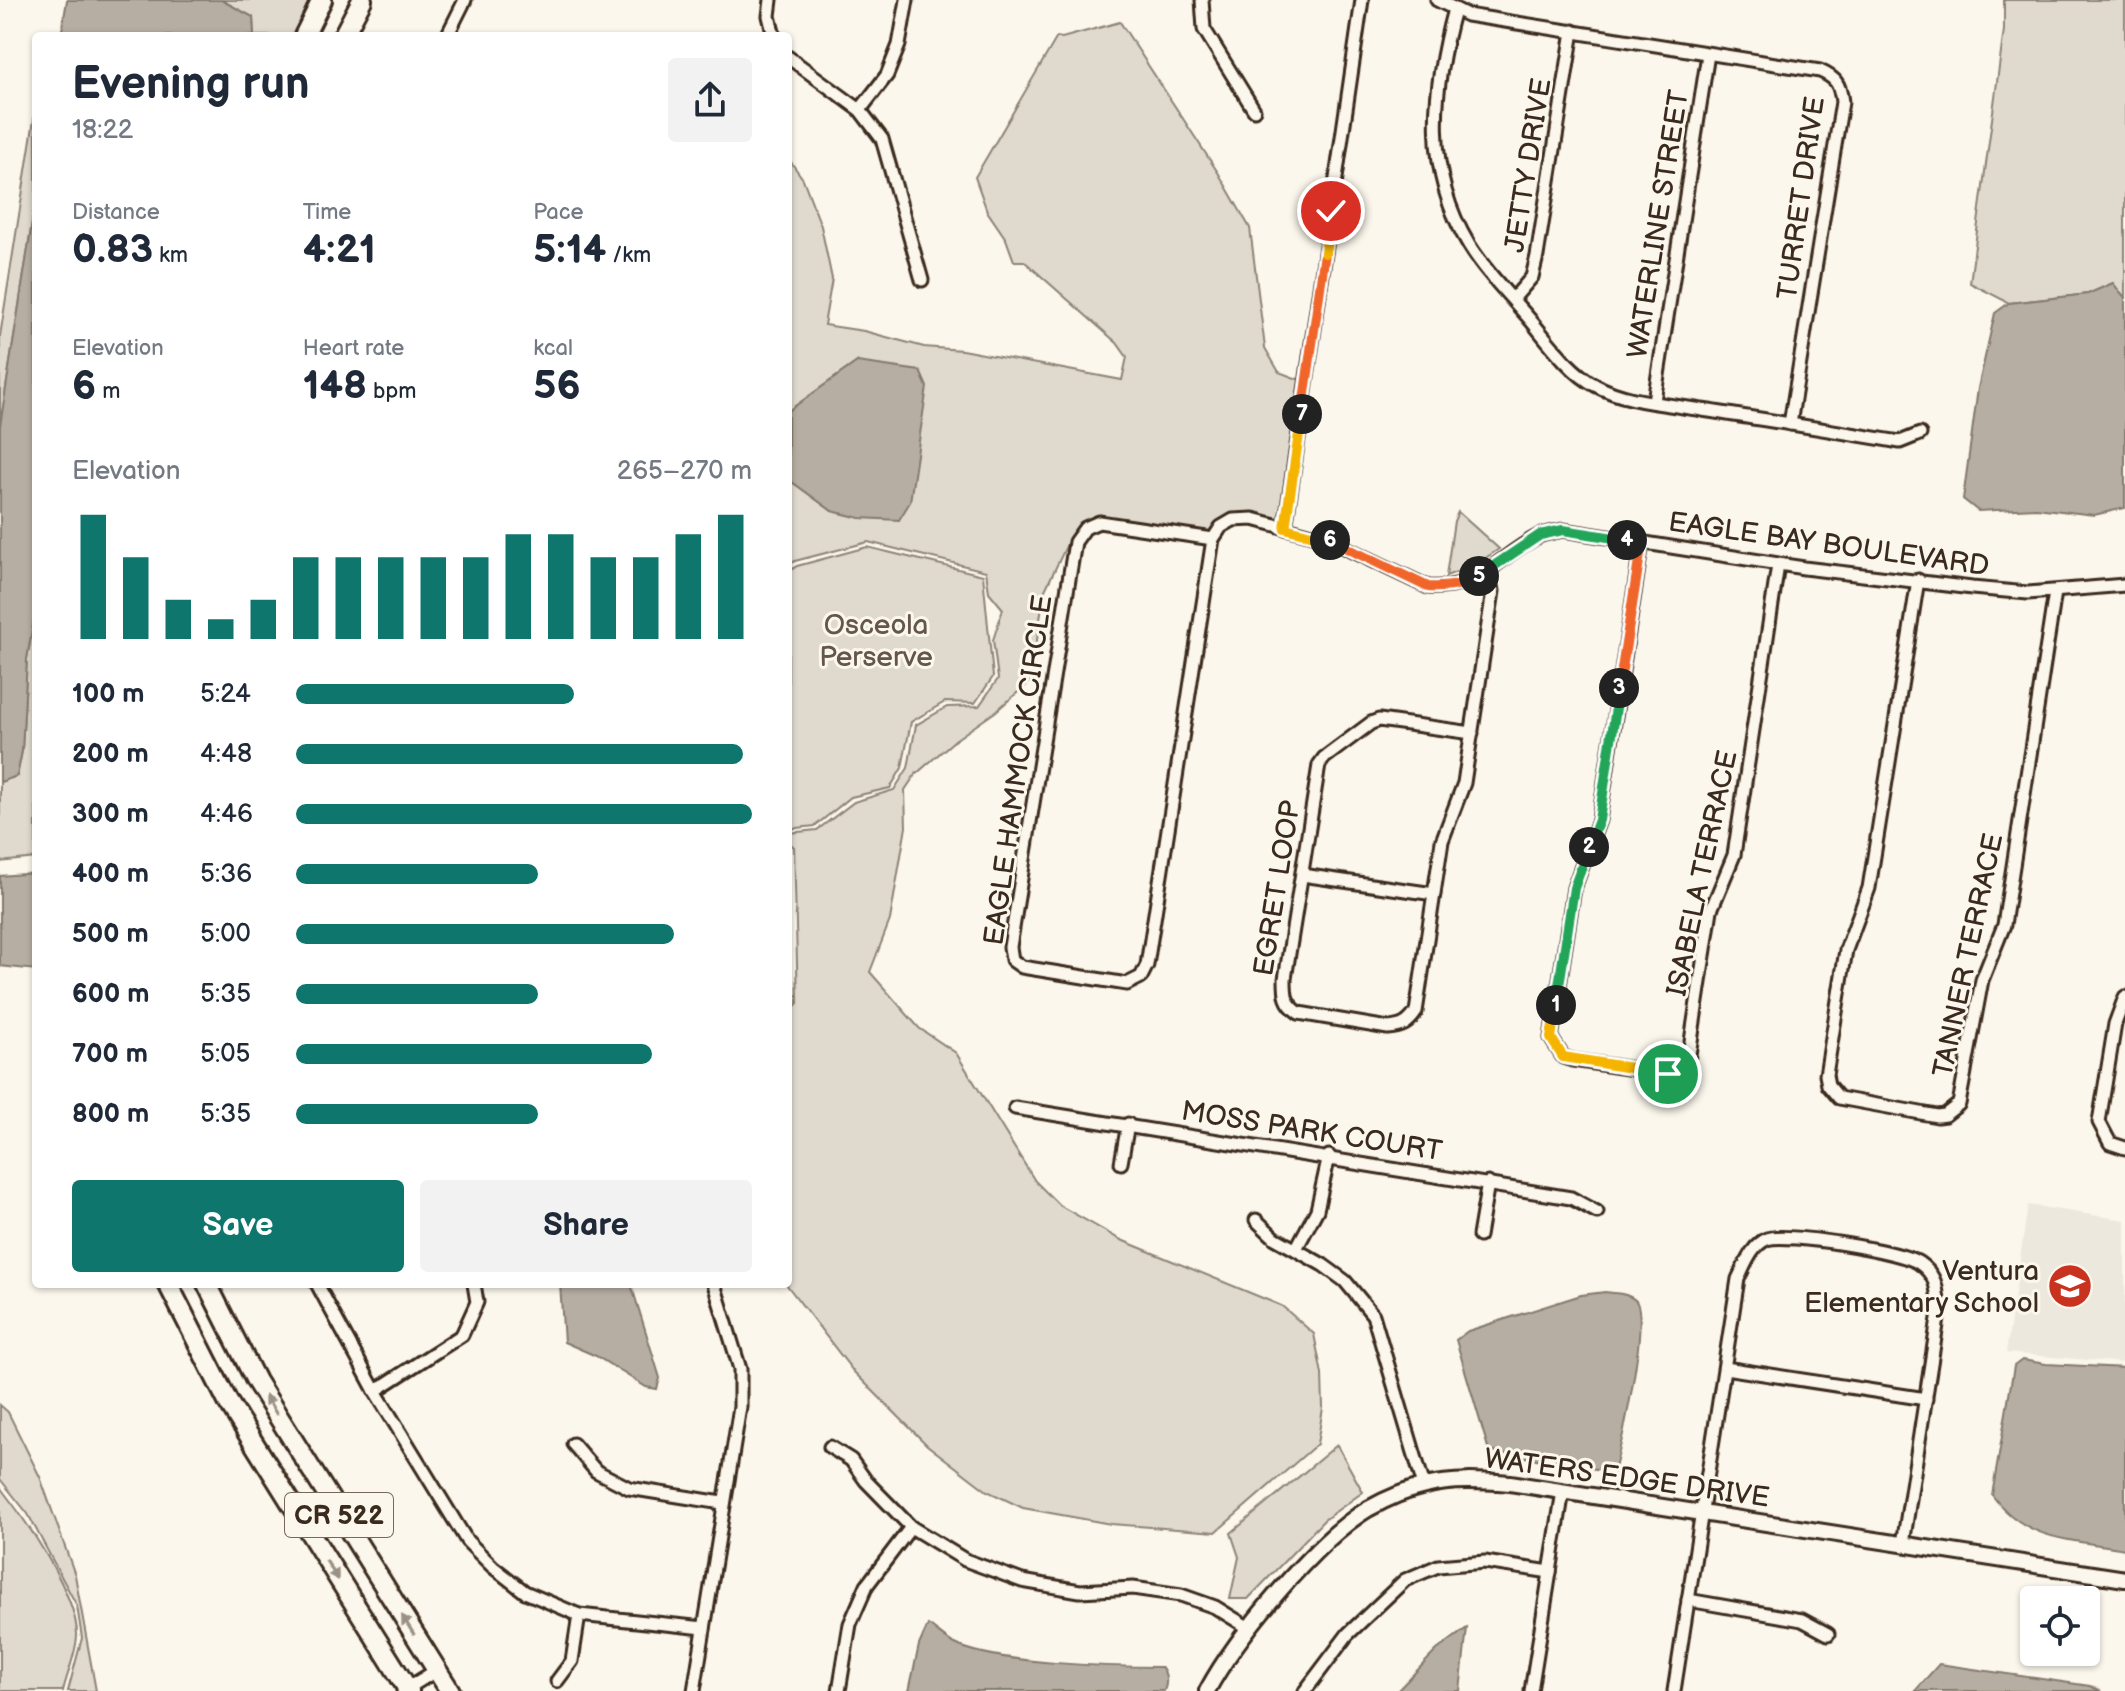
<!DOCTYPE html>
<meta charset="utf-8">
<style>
body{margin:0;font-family:"Balsamiq Sans",sans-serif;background:#f2f2f3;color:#1f2937;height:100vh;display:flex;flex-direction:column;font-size:30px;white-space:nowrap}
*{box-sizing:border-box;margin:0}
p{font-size:26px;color:#747a83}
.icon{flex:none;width:44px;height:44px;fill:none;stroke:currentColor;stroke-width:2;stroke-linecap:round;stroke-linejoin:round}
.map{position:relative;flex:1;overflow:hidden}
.drawer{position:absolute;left:32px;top:32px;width:760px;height:1256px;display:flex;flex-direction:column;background:#fff;border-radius:8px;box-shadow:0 2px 6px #0004}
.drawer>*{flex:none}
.fabs{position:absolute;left:2020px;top:1586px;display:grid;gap:16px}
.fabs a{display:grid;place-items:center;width:80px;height:80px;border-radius:8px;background:#fff;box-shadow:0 2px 6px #0004;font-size:40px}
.pin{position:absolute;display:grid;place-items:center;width:68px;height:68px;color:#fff;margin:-34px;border:4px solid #fff;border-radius:50%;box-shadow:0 2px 8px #0007}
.km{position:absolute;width:40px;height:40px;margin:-20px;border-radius:50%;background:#222;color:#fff;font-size:22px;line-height:40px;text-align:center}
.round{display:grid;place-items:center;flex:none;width:84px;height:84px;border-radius:8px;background:#f2f2f3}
.head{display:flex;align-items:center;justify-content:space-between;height:136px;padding:0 40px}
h1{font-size:44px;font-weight:600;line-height:60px}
.stats{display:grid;grid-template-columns:repeat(3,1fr);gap:12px;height:136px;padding:8px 40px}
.stats div{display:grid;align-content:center}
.stats b{font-size:40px;font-weight:600}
.stats small{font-size:22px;font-weight:400}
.stats p{font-size:22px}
.chart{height:224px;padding:16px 40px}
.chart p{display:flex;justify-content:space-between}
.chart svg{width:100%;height:144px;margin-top:8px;stroke:#0f766e;stroke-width:6}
.cta{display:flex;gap:16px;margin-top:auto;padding:16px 40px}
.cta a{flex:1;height:92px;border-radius:8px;background:#0f766e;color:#fff;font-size:32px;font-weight:600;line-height:92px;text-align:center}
.cta a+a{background:#f2f2f3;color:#1f2937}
ul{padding:0 40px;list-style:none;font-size:26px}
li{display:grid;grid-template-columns:128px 96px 1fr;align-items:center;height:60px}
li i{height:20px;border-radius:10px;background:#0f766e}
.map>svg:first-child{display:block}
.built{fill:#ede8dd}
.green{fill:#dfd9ce;stroke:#8d8276;stroke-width:2}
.water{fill:#b6aea2;stroke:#85796d;stroke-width:2}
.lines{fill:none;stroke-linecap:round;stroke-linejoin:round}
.minor-casing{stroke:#3b2a1e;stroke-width:17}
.tertiary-casing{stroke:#3b2a1e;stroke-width:20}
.primary-casing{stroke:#3b2a1e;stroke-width:24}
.minor{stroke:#fbf7ec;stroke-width:11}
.tertiary{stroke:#fbf7ec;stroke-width:14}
.primary{stroke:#fbf7ec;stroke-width:18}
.oneway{fill:#9b9085}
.split-1-casing{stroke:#fff;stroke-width:16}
.split-2-casing{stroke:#fff;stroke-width:16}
.split-3-casing{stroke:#fff;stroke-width:16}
.split-4-casing{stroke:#fff;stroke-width:16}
.split-5-casing{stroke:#fff;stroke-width:16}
.split-6-casing{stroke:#fff;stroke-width:16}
.split-7-casing{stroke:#fff;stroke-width:16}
.split-8-casing{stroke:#fff;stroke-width:16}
.split-9-casing{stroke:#fff;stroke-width:16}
.split-1{stroke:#f5b400;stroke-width:10}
.split-2{stroke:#22a559;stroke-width:10}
.split-3{stroke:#22a559;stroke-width:10}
.split-4{stroke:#f0652b;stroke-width:10}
.split-5{stroke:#22a559;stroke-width:10}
.split-6{stroke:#f0652b;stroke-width:10}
.split-7{stroke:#f5b400;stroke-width:10}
.split-8{stroke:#f0652b;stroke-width:10}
.split-9{stroke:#f5b400;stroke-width:10}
.labels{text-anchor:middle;stroke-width:6;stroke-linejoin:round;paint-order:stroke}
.shield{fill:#fbf7ec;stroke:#75685c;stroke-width:2}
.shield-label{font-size:26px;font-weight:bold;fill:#3b2a1e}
.street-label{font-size:28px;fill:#3b2a1e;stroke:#fbf7ec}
.park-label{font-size:28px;fill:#64564a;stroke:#fbf7ec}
.poi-label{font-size:28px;fill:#3b2a1e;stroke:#fbf7ec;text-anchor:end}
</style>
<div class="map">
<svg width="2125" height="1691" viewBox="0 0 2125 1691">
<rect width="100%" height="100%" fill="#fbf7ec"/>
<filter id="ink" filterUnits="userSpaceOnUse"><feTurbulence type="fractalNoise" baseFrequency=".0125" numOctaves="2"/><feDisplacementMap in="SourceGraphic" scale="16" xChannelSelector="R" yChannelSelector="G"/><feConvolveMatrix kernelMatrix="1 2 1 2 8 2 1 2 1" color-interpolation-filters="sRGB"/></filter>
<g filter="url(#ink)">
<path class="built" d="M 2028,1205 L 2125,1220 L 2125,1363 L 2006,1353 Z"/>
<g class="green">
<path d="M 221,0 L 309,0 L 294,36 L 254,36 L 253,17 Z"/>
<path d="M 2004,0 L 2125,0 L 2125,299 L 2113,283 L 2088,294 L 2009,303 L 1970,283 L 2004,30 Z"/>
<path d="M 1120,22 L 1219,174 L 1250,228 L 1265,348 L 1279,372 L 1300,380 L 1280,521 C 1254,513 1227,506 1210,533 L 1099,516 L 1082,523 L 1070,538 L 1044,592 L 1031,681 L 995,712 L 955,740 L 915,775 L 905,790 L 906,827 L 890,920 L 870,972 L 919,1028 L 956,1053 L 1035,1181 L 1059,1205 L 1119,1239 L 1282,1306 L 1314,1334 L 1322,1374 L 1323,1408 L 1317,1444 L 1216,1532 L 1111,1524 L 1023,1508 L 987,1491 L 927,1445 L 853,1371 L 786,1284 L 788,1284 L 788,1013 L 798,1003 L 794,847 L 788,842 L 788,833 L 817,830 L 854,802 L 894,790 L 908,768 L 916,725 L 947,707 L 979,706 L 998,679 L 993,640 L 1003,609 L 989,592 L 986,571 L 868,542 L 795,561 L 788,566 L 788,479 L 832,511 L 857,362 L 788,411 L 788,158 L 803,179 L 821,226 L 832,279 L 824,325 L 864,331 L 924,347 L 962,350 L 1122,380 L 1127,357 L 1117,343 L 1024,261 L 1014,261 L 1006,239 L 987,211 L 975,177 L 1057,37 L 1062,38 Z"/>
<path d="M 36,107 L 36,198 L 0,426 L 0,336 Z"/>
<path d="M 1458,512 L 1499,549 L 1475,565 L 1446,576 L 1454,521 Z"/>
<path d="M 867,547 L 983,575 L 993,677 L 975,703 L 945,702 L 911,722 L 902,768 L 890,788 L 851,797 L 815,826 L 788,829 L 788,572 L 797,566 Z"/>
<path d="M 36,608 L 36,858 L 0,862 L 0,782 L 17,776 L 22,751 L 27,659 Z"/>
<path d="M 0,1405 L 8,1412 L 40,1477 L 75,1575 L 96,1691 L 68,1691 L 82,1638 L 77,1606 L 28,1514 L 0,1479 Z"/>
<path d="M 1337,1445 L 1363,1492 L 1324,1520 L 1248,1599 L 1230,1599 L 1239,1557 L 1231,1533 Z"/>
<path d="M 0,1487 C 25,1519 78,1595 77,1636 C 76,1654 67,1674 63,1691 L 0,1691 Z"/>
</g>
<g class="water">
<path d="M 67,0 L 221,0 L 253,17 L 254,36 L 61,36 Z"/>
<path d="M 36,198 L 36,608 L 27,659 L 22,751 L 17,776 L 0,782 L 0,426 Z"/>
<path d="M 2113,283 L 2125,299 L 2125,508 L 2094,515 L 2036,508 L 1978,511 L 1963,499 L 1978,388 L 1995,313 L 2009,303 L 2088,294 Z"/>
<path d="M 857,362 L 920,371 L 927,387 L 910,502 L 899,520 L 860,518 L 832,511 L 788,479 L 788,411 Z"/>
<path d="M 36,873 L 36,970 L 0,966 L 0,876 Z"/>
<path d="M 560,1284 L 631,1284 L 660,1378 L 657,1389 L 646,1387 L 596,1356 L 564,1342 Z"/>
<path d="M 1605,1292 C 1614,1293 1627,1293 1635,1300 C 1651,1314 1621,1447 1614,1472 L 1489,1451 L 1456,1340 L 1468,1331 L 1581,1295 Z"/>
<path d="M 2022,1360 L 2046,1364 L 2125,1368 L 2125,1549 C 2071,1539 2026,1542 1992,1495 L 2014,1366 Z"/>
<path d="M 928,1625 C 936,1630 944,1638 953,1643 C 994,1664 1113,1667 1161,1667 C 1167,1675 1168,1682 1164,1691 L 909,1691 L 919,1645 Z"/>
<path d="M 1467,1628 L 1460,1691 L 1397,1691 L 1437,1650 Z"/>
<path d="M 1939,1664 L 2090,1686 L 2101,1691 L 1915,1691 Z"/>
</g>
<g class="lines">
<g class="minor-casing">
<g id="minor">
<path d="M 771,0 L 769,16 L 774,36"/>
<path d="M 1202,0 L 1204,29 L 1254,110"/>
<path d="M 1437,0 L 1467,15 L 1820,71 C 1836,78 1840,84 1842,102 L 1790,424"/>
<path d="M 1454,9 C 1432,90 1424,171 1469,245 C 1485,271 1507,293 1527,316 C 1547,339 1568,371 1595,385 C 1625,402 1668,404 1702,410 C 1768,420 1834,431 1900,442 L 1920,434"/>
<path d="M 447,36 L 465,0"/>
<path d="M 788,57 L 860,110 L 882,139 L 922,280"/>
<path d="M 860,110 L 887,75 L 899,45 L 907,0"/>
<path d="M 1513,299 L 1532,277 L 1537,256 L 1573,31"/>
<path d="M 1654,401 L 1708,54"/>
<path d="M 1285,528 L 1362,0"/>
<path d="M 1213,539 L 1099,522 L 1085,528 L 1075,542 L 1010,947 L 1012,960 L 1022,967 L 1127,984 L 1141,977 L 1147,965 L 1213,539 L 1221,527 L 1233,520 L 1253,519 L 1327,539 L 1428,587 C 1482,590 1496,557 1539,536 C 1546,533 1555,532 1563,530 L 1804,568 L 1972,588 L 2028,593 L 2125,585"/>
<path d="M 1642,542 L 1599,820 L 1574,888 L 1551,1038 L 1563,1057 L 1573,1060 L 1668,1074 L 1680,1069 L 1688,1061 L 1711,910 L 1734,855 L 1778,565"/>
<path d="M 1918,580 L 1869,888 L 1846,950 L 1826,1075 L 1828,1085 L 1839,1098 L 1937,1116 L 1945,1115 L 1959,1104 L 1982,980 L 2004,925 L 2055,592"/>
<path d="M 1472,733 L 1379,720 L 1371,723 L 1324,758 L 1319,765 L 1285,979 C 1285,995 1285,1003 1299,1013 L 1388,1028 C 1402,1027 1408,1024 1416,1012 L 1442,841 L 1464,783 L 1493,591 L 1482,574"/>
<path d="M 1302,875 L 1434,894"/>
<path d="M 2125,997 L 2115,1024 L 2099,1122 L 2110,1143 L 2125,1148"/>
<path d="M 1015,1108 L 1571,1198 L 1597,1212"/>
<path d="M 1121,1163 L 1128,1124"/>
<path d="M 1256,1220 L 1275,1238 L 1323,1265 L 1345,1281 L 1373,1315 L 1424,1486"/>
<path d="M 1479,1236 L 1488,1183"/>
<path d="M 1296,1249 L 1317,1210 L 1329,1156"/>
<path d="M 317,1284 L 375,1391 L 467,1541 L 493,1567 L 525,1592 L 579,1615 L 704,1628"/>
<path d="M 1725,1368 L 1926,1399"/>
<path d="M 375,1391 L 462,1335 L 477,1302 L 474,1284"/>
<path d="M 573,1444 L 596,1471 L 629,1488 L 722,1503"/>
<path d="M 830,1447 L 851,1460 L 866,1481 L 911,1527 L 965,1560 L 1022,1581 L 1080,1591 L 1133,1588 L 1181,1595 L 1215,1607 L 1249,1628"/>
<path d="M 1688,1600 L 1802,1620 L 1828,1634"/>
<path d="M 557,1681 L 572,1661 L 579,1615"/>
<path d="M 403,1691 L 437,1670"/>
<path d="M 694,1691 L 740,1407 L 740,1369 L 714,1284"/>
<path d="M 839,1691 L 850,1624 L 867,1585 L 911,1527"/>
<path d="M 1305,1691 L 1348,1634 L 1405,1580 L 1438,1566 L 1485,1562 L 1550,1572"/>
<path d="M 1531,1691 L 1563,1491"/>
<path d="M 1674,1691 L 1738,1279 C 1745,1265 1752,1245 1767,1239 C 1785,1232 1902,1251 1919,1263 C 1938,1276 1937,1291 1939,1312 L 1903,1544"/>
</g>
</g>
<g class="tertiary-casing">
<path id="tertiary" d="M 1207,1691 C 1236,1637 1316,1540 1368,1509 C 1384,1500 1407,1490 1425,1486 C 1453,1479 1482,1481 1510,1483 L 2125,1579"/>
</g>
<g class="primary-casing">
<g id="primary">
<path d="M 304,36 L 322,0"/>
<path d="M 343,36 L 362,0"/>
<path d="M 168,1284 L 228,1402 L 409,1691"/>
<path d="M 207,1284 L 256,1381 L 450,1691"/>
</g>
</g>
<use href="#minor" class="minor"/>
<use href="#tertiary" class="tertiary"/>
<use href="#primary" class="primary"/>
</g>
<defs><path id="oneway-solid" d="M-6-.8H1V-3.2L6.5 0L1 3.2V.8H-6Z" transform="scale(2)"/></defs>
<g class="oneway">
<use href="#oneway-solid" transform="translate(271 1405) rotate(-121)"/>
<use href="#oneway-solid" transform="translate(332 1570) rotate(58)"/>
<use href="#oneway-solid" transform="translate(408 1625) rotate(-122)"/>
</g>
</g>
<g class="lines" filter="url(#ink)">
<g class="split-1-casing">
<path id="split-1" d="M 1556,1005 L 1551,1038 L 1563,1057 L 1668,1074"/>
</g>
<g class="split-2-casing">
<path id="split-2" d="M 1556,1005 L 1574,888 L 1589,847"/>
</g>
<g class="split-3-casing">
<path id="split-3" d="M 1589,847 L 1599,820 L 1619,688"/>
</g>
<g class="split-4-casing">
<path id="split-4" d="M 1619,688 L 1642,542 L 1627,540"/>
</g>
<g class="split-5-casing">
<path id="split-5" d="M 1479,576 L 1540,535 L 1563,530 L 1627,540"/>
</g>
<g class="split-6-casing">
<path id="split-6" d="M 1330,540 L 1428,587 C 1447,588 1462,586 1479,576"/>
</g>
<g class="split-7-casing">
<path id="split-7" d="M 1302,414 L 1285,528 L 1330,540"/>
</g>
<g class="split-8-casing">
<path id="split-8" d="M 1302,414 L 1325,253"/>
</g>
<g class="split-9-casing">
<path id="split-9" d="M 1325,253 L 1331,211"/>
</g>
<use href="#split-1" class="split-1"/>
<use href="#split-2" class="split-2"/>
<use href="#split-3" class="split-3"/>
<use href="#split-4" class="split-4"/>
<use href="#split-5" class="split-5"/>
<use href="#split-6" class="split-6"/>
<use href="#split-7" class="split-7"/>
<use href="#split-8" class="split-8"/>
<use href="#split-9" class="split-9"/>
</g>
<defs>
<g id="school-disc" transform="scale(2.3)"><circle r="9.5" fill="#c8321e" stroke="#fbf7ec"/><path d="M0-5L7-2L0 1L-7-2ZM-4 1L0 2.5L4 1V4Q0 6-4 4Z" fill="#fff"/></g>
</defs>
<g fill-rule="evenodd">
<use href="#school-disc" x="2070" y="1286"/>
</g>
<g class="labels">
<rect class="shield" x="285" y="1493" width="108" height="44" rx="6"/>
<g class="shield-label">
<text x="339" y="1524">CR 522</text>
</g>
<g class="street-label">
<text transform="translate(1527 165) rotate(-81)" y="10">JETTY DRIVE</text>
<text transform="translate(1800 198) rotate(-82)" y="10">TURRET DRIVE</text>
<text transform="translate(1657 224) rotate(-81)" y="10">WATERLINE STREET</text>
<text transform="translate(1829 543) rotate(8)" y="10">EAGLE BAY BOULEVARD</text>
<text transform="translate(1017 770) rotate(-82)" y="10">EAGLE HAMMOCK CIRCLE</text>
<text transform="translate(1701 873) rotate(-78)" y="10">ISABELA TERRACE</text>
<text transform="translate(1276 888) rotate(-81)" y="10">EGRET LOOP</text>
<text transform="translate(1967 955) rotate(-78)" y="10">TANNER TERRACE</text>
<text transform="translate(1312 1130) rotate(9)" y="10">MOSS PARK COURT</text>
<text transform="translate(1627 1477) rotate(8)" y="10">WATERS EDGE DRIVE</text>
</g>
<g class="park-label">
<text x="876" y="634">Osceola<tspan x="876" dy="32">Perserve</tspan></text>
</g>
<g class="poi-label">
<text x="2039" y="1280">Ventura<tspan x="2039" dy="32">Elementary School</tspan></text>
</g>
</g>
</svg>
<div class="fabs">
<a><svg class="icon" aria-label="locate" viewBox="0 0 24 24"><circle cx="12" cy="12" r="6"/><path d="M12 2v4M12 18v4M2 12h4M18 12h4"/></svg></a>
</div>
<div class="pin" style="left:1668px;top:1074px;background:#1e9e55"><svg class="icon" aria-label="arrive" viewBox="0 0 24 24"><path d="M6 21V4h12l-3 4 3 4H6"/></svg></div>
<div class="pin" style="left:1331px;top:211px;background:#d93025"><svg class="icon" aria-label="check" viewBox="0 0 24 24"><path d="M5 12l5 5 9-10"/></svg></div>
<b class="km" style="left:1556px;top:1005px">1</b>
<b class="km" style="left:1589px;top:847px">2</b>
<b class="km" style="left:1619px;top:688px">3</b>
<b class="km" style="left:1627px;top:540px">4</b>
<b class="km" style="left:1479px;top:576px">5</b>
<b class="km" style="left:1330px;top:540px">6</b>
<b class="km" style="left:1302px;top:414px">7</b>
<section class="drawer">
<div class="head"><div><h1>Evening run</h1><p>18:22</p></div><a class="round"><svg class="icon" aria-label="share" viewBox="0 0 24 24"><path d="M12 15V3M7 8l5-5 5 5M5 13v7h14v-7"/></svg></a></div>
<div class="stats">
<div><p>Distance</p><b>0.83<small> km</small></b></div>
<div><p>Time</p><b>4:21</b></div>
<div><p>Pace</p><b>5:14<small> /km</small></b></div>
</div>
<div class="stats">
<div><p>Elevation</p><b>6<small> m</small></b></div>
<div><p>Heart rate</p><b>148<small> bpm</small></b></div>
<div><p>kcal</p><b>56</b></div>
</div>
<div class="chart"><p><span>Elevation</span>265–270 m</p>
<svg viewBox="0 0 160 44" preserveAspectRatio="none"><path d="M5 44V6M15 44V19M25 44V32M35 44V38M45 44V32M55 44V19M65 44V19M75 44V19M85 44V19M95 44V19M105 44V12M115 44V12M125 44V19M135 44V19M145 44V12M155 44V6"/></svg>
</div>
<ul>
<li><b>100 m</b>5:24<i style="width:61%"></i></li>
<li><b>200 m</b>4:48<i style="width:98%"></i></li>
<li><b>300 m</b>4:46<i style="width:100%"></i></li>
<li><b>400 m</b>5:36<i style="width:53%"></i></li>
<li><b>500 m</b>5:00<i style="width:83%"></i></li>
<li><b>600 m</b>5:35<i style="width:53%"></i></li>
<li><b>700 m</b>5:05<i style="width:78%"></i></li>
<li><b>800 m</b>5:35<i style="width:53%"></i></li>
</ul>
<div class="cta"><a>Save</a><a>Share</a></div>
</section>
</div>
